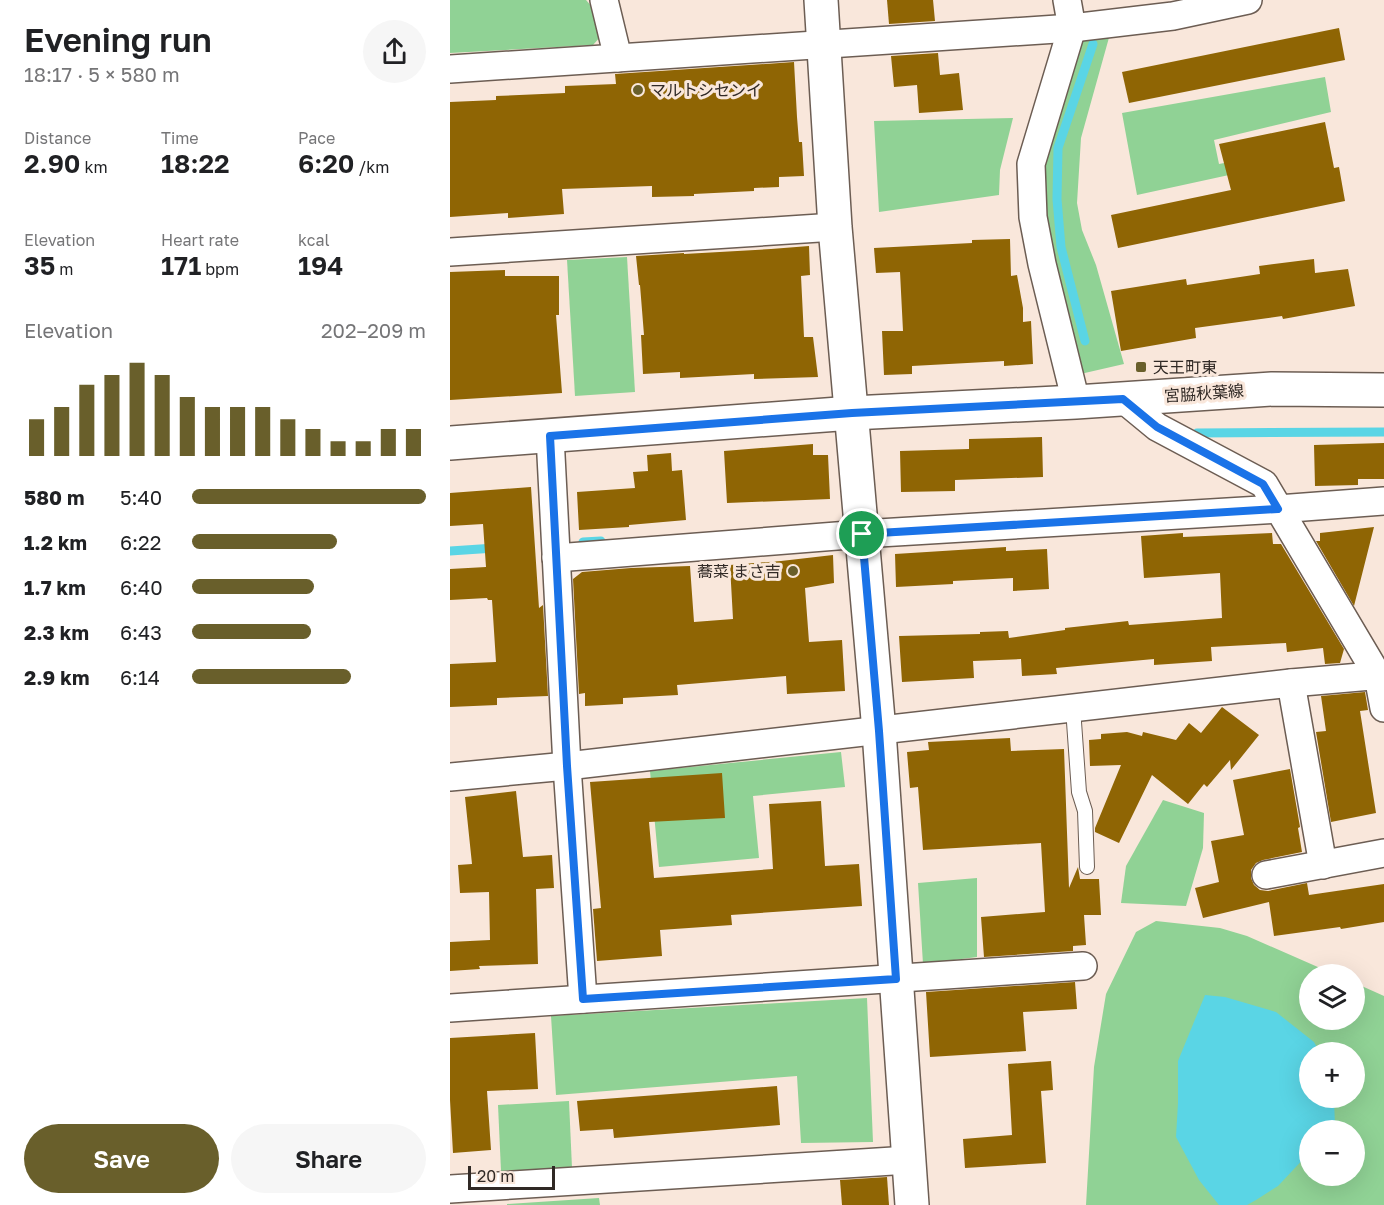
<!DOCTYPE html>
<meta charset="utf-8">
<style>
body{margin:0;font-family:"Golos Text","Noto Sans JP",sans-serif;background:#f6f6f6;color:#202124;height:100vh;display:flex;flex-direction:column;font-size:22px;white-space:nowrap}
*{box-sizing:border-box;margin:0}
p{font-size:20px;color:#757577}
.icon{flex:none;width:33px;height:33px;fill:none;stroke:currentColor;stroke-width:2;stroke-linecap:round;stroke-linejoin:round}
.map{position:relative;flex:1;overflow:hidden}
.side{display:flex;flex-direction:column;background:#fff;width:450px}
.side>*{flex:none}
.tools{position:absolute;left:849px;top:964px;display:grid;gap:12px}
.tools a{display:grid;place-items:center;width:66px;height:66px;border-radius:50%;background:#fff;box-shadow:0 6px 24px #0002;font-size:30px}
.scale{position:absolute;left:18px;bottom:15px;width:87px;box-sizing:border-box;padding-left:6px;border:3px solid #302925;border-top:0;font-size:16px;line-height:21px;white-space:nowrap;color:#302925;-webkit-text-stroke:4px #f9e7db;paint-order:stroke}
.pin{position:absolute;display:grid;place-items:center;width:51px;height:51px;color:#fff;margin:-26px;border:3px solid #fff;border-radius:50%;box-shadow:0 2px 6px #0007}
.round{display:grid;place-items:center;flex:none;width:63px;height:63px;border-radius:32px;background:#f6f6f6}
.headline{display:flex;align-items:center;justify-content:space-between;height:102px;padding:0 24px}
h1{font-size:33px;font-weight:600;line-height:45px}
.figures{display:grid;grid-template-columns:repeat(3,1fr);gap:9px;height:102px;padding:6px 24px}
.figures div{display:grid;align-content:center}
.figures b{font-size:26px;font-weight:600}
.figures small{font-size:16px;font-weight:400}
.figures p{font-size:16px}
.chart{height:168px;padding:12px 24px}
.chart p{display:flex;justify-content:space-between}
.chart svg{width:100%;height:108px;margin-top:6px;stroke:#695f2b;stroke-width:6}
.button{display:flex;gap:12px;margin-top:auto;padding:12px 24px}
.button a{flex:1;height:69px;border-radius:36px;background:#695f2b;color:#fff;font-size:24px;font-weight:600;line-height:69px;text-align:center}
.button a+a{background:#f6f6f6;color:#202124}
ul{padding:0 24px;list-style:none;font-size:20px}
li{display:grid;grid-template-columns:96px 72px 1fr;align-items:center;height:45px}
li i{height:15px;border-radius:8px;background:#695f2b}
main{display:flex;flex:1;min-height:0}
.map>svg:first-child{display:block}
.green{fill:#90d295;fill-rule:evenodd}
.water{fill:#5ad5e5}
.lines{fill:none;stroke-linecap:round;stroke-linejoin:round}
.stream{stroke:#5ad5e5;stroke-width:9}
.building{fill:#8f6504}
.service-casing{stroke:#6c5d53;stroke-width:16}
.minor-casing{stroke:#6c5d53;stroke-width:30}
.tertiary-casing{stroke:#6c5d53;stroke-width:36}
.service{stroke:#fff;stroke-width:14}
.minor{stroke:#fff;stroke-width:27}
.tertiary{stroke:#fff;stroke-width:33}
.route-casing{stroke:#fff;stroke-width:12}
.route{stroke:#1a73e8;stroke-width:8}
.poi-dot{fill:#695f2b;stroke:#f9e7db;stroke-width:2}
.labels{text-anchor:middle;stroke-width:6;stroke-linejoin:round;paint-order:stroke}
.poi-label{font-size:16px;fill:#302925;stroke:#f9e7db;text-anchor:start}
.street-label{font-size:16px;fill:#302925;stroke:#f9e7db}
</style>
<main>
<section class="side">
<div class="headline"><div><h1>Evening run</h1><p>18:17 · 5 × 580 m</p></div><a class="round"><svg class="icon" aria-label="share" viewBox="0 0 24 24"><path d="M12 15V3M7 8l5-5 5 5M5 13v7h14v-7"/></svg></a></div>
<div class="figures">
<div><p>Distance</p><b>2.90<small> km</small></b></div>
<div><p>Time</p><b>18:22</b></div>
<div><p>Pace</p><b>6:20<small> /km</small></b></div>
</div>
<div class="figures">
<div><p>Elevation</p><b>35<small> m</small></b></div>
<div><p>Heart rate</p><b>171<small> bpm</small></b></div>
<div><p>kcal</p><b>194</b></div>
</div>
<div class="chart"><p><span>Elevation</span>202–209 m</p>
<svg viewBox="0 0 160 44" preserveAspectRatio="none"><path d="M5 44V29M15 44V24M25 44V15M35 44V11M45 44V6M55 44V11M65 44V20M75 44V24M85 44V24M95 44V24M105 44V29M115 44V33M125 44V38M135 44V38M145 44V33M155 44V33"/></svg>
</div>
<ul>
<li><b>580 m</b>5:40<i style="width:100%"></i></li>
<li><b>1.2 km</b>6:22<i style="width:62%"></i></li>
<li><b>1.7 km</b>6:40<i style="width:52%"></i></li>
<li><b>2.3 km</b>6:43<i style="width:51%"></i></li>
<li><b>2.9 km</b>6:14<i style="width:68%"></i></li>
</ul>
<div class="button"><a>Save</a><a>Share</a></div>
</section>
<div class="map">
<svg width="934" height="1205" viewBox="0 0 934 1205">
<rect width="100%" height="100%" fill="#f9e7db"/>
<g class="green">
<path d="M 0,0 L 136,0 L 149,15 L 151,36 L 143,45 L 0,53 Z"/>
<path d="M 660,34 L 631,138 L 627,203 L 632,230 L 646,265 L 674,364 L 626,375 L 583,217 L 620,35 Z"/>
<path d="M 875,77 L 881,112 L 764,140 L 769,164 L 873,144 L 779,175 L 687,195 L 672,113 Z"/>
<path d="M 563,118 L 550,170 L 549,195 L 429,212 L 424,121 Z"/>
<path d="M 177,257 L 185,392 L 125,396 L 117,260 Z"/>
<path d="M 391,752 L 395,787 L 303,796 L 309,858 L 209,867 L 200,771 Z"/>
<path d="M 713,800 L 754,813 L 753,848 L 736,906 L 671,903 L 676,866 Z"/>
<path d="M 527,878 L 527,957 L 473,964 L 468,883 Z"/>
<path d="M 706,921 L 770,928 L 797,936 L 886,975 L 860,975 L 860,1020 L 904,1020 L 905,983 L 934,996 L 934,1205 L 636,1205 L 644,1067 L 656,994 L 686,932 ZM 860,1053 L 904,1053 L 904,1098 L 860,1098 ZM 860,1131 L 904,1131 L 904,1176 L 860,1176 Z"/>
<path d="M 417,998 L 423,1142 L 351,1143 L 347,1076 L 106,1095 L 101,1016 Z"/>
<path d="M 119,1101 L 122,1168 L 51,1171 L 48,1105 Z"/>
<path d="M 149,1198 L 150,1205 L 57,1205 L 57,1204 Z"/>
</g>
<path class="water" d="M 755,995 L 775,997 L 826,1012 L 864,1042 L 870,1053 L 860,1053 L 860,1098 L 884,1098 L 885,1127 L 881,1131 L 860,1131 L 859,1153 L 828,1186 L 806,1200 L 797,1205 L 769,1205 L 749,1180 L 726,1137 L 728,1103 L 728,1061 Z"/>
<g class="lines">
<g class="stream">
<path d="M 635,341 L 611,247 L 607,199 L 608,148 L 643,44"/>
<path d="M 747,433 L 934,432"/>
<path d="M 133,542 L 151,541"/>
<path d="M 0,551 L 45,548"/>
</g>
</g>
<g class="building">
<path d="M 437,0 L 483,0 L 485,21 L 439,24 Z"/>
<path d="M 889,28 L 895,60 L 679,103 L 672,72 Z"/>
<path d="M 488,53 L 490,75 L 509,73 L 513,110 L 469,113 L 467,85 L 444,87 L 441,56 Z"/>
<path d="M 344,62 L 347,117 L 349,142 L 352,142 L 354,176 L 329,177 L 329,187 L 304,188 L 304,191 L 244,194 L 244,196 L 202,197 L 202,186 L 112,189 L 114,214 L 58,218 L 58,213 L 0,217 L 0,102 L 46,100 L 46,96 L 115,93 L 115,86 L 166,84 L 165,74 Z"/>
<path d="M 875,122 L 884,168 L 889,167 L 895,201 L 668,248 L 661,215 L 781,190 L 769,144 Z"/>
<path d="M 560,239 L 561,276 L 567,275 L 573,308 L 573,322 L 581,321 L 583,364 L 554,366 L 554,361 L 462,366 L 462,374 L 434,375 L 432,331 L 453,331 L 450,272 L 426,273 L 424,248 L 522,243 L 522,240 Z"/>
<path d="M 359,246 L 360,275 L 351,276 L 354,337 L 363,337 L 368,377 L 304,379 L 304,374 L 230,378 L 230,372 L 193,374 L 191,335 L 194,335 L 190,285 L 189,285 L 186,256 L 234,253 L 234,254 L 321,249 Z"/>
<path d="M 864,259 L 865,273 L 898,269 L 905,306 L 833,319 L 832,316 L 745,328 L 746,338 L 671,351 L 661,291 L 736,279 L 737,285 L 810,274 L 809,266 Z"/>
<path d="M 55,270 L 55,276 L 109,276 L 109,315 L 106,315 L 112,393 L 0,400 L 0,272 Z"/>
<path d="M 592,437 L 593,477 L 505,480 L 505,491 L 451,492 L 450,451 L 519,449 L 519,439 Z"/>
<path d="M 934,443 L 934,479 L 908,479 L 908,485 L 865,486 L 864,445 Z"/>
<path d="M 363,444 L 363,455 L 378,455 L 380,499 L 277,503 L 274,451 Z"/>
<path d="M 221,453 L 222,471 L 232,470 L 236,520 L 179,525 L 179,527 L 129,530 L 127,492 L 185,488 L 183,472 L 198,471 L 197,455 Z"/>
<path d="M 81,487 L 89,608 L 93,605 L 98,696 L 47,698 L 47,705 L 0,707 L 0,664 L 46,662 L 42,600 L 38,600 L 37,598 L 0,600 L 0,569 L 36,567 L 33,524 L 0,526 L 0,493 Z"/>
<path d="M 924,527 L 904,606 L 866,541 L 870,541 L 870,533 Z"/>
<path d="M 733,533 L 733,537 L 822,533 L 823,544 L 831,544 L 894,649 L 890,663 L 875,664 L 873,648 L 837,652 L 836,643 L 761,647 L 762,661 L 704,665 L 704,659 L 606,668 L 607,674 L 572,676 L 571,659 L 523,661 L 524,678 L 452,682 L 449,636 L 530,634 L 530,632 L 558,631 L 559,638 L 615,630 L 615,628 L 678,621 L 679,625 L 772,618 L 770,573 L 694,578 L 691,536 Z"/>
<path d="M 556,547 L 556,551 L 597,549 L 599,589 L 563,591 L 563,578 L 503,581 L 503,584 L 446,587 L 445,554 Z"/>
<path d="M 383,555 L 384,583 L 355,588 L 359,642 L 392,640 L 395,691 L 337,694 L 336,676 L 227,685 L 228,695 L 173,698 L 173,704 L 135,706 L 135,693 L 129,694 L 123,579 L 132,572 L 181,568 L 240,566 L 244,622 L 283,619 L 280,565 L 331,561 Z"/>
<path d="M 915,692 L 918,710 L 910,711 L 926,813 L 881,822 L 866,732 L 876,731 L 871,696 Z"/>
<path d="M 772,707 L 809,735 L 781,770 L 780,760 L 757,787 L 754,784 L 738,804 L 702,775 L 669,843 L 645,832 L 645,828 L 671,765 L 640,766 L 639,740 L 651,739 L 651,734 L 677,732 L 692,736 L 693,732 L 726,740 L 739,723 L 751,733 Z"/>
<path d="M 560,738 L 561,751 L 614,749 L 619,888 L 628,867 L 630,879 L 649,879 L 651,915 L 634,915 L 636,945 L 623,946 L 623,951 L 534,957 L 531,917 L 595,912 L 591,843 L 473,850 L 468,787 L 460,788 L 457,752 L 479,750 L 478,742 Z"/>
<path d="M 840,769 L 850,827 L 848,828 L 852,852 L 813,860 L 806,863 L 801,870 L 801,878 L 804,885 L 810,890 L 818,891 L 857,883 L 859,895 L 934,884 L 934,922 L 891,929 L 890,927 L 824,936 L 819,902 L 753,918 L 745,888 L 769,882 L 761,841 L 794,835 L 783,780 Z"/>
<path d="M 272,773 L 275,818 L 199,822 L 204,878 L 323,869 L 319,804 L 371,801 L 375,866 L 409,864 L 412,906 L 281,915 L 282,925 L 210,930 L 212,956 L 147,961 L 143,909 L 151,908 L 140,782 Z"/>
<path d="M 66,791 L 73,857 L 102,855 L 104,888 L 86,889 L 88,964 L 29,966 L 30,969 L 0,971 L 0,942 L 40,940 L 39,892 L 10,893 L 8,865 L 22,864 L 15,797 Z"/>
<path d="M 625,982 L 627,1009 L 573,1012 L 576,1051 L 480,1057 L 476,992 Z"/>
<path d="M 85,1033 L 88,1089 L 37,1091 L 41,1150 L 3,1153 L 0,1100 L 0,1038 Z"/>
<path d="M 601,1061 L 603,1090 L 591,1091 L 596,1163 L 515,1168 L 513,1139 L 562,1135 L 558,1064 Z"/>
<path d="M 327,1086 L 330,1125 L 164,1138 L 163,1129 L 130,1131 L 127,1101 Z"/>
<path d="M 437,1177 L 439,1205 L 392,1205 L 390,1180 Z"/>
</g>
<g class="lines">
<g class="service-casing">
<path id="service" d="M 623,708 L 629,792 L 635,811 L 637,867"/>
</g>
<g class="minor-casing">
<g id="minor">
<path d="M 154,0 L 168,58"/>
<path d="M 617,0 L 622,28 L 581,164 L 583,217 L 592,264 L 626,402"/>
<path d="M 0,69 L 622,28 L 723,16 L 798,0"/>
<path d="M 0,252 L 385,227"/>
<path d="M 673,399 L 707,427 L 814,484 L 928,676 L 934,708"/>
<path d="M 100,436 L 117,766 L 133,999"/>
<path d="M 106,558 L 412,534 L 828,509 L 934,501"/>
<path d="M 841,683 L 873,865"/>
<path d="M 0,777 L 117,766 L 841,683 L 934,675"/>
<path d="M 816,875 L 934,853"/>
<path d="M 0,1008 L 633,966"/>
<path d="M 0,1189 L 459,1160"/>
</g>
</g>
<g class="tertiary-casing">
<g id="tertiary">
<path d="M 371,0 L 385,227 L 429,731 L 462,1205"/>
<path d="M 0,443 L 402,413 L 626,402 L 822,389 L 934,390"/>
</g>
</g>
<use href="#service" class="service"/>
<use href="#minor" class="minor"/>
<use href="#tertiary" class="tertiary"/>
</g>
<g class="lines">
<g class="route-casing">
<path id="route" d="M 673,399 L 707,427 L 813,484 L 828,509 L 412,534 L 429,731 L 446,979 L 133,999 L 117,766 L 100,436 L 402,413 Z"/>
</g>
<use href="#route" class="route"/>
</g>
<g class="poi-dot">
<circle cx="188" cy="90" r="6"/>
<rect x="685" y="361" width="12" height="12" rx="3"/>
<circle cx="343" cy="571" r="6"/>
</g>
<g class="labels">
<g class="poi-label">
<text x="200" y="96">マルトシセンイ</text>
<text x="703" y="373">天王町東</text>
<text x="331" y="577" text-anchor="end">蕎菜 まさ吉</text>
</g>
<g class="street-label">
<text transform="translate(754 393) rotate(-4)" y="6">宮脇秋葉線</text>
</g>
</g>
</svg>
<div class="tools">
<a><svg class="icon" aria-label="layers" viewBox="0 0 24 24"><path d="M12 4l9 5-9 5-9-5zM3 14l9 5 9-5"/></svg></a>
<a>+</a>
<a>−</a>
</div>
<div class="scale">20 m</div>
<div class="pin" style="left:412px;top:534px;background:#1e9e55"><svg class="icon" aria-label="arrive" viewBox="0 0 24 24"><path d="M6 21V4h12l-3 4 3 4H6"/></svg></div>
</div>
</main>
